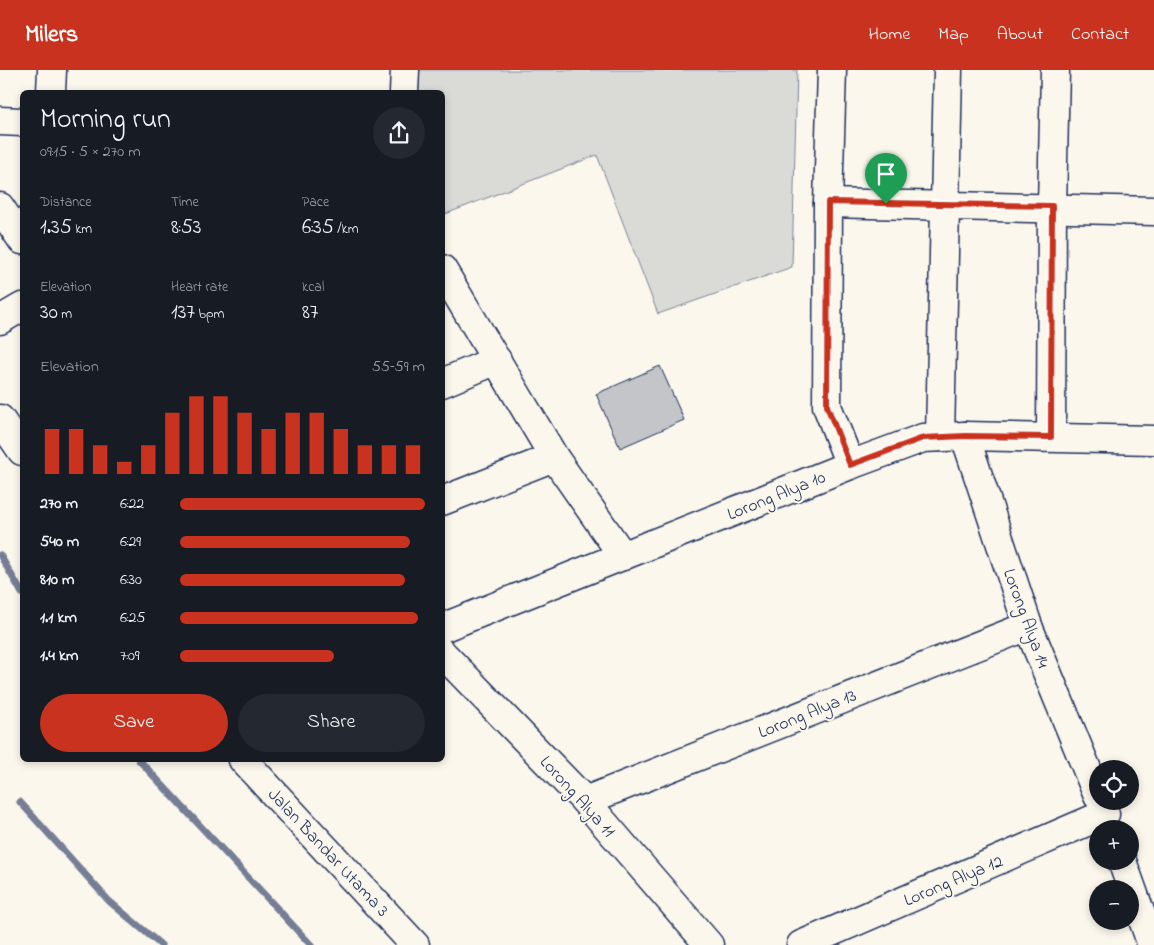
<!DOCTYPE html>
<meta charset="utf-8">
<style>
body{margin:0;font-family:"Indie Flower",sans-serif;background:#242831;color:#f1f3f6;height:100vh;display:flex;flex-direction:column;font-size:19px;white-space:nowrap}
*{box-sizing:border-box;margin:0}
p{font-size:16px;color:#9ea1a6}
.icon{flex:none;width:28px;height:28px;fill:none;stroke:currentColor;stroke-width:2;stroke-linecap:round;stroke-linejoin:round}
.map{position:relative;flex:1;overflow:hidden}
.panel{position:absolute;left:20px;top:20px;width:425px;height:672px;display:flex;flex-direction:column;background:#171b24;border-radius:8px;box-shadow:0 2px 8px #0003}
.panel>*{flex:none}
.fabs{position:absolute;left:1089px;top:690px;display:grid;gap:10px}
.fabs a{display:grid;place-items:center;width:50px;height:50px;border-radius:50%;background:#171b24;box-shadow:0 2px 8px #0003;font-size:25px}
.pin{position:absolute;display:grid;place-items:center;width:42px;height:42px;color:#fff;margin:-51px -21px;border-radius:50% 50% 50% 0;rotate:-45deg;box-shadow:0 0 5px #0007}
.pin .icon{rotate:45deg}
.round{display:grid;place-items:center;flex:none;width:52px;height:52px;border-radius:26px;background:#242831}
.summary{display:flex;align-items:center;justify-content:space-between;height:85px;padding:0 20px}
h1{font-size:28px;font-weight:600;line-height:38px}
.metrics{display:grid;grid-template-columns:repeat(3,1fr);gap:8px;height:85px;padding:5px 20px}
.metrics div{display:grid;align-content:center}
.metrics b{font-size:21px;font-weight:600}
.metrics small{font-size:14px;font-weight:400}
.metrics p{font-size:14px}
.chart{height:140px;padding:10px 20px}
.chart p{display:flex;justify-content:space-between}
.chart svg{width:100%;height:90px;margin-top:5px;stroke:#c8321e;stroke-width:6}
.button{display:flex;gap:10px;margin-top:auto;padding:10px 20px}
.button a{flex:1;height:58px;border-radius:30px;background:#c8321e;color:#fff;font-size:20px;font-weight:600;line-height:58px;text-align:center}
.button a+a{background:#242831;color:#f1f3f6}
ul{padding:0 20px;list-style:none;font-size:16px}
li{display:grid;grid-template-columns:80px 60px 1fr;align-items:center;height:38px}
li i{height:12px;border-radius:6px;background:#c8321e}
header{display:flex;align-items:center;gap:30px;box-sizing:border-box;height:70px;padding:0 25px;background:#c8321e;color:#fff}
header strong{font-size:24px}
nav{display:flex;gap:28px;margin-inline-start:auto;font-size:18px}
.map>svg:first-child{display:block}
.green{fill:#dadad7;stroke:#7a849a}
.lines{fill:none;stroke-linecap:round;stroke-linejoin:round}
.stream{stroke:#747e96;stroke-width:7}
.building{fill:#c3c5c9;stroke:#1b2f5e}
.minor-casing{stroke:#1b2f5e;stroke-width:31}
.minor{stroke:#fbf7ec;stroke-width:28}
.route-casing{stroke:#fff;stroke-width:10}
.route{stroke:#c8321e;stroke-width:6}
.labels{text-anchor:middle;stroke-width:4;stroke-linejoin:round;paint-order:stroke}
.street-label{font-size:18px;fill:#1b2f5e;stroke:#fbf7ec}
</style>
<header>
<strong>Milers</strong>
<nav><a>Home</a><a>Map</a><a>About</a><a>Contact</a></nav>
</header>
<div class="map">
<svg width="1154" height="875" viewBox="0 0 1154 875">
<rect width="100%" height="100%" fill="#fbf7ec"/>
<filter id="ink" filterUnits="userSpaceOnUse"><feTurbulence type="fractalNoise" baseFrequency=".02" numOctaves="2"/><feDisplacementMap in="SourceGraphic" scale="10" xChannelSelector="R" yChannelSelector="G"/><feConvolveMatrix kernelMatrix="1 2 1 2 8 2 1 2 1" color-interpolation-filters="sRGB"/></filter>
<g filter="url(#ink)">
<path class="green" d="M 417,0 L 797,0 L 792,197 L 658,244 L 597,85 L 443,145 L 442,22 L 415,22 Z"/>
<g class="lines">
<g class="stream">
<path d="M 0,485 L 22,523"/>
<path d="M 139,690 L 311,875"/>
<path d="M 20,732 L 109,831 L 161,875"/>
</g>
</g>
<path class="building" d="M 660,296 L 684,350 L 620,378 L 596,324 Z"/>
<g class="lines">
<g class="minor-casing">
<g id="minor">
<path d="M 832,0 L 828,133 L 827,336 L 850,395"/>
<path d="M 51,22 L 52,0"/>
<path d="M 404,22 L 405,0"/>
<path d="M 0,51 L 22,52"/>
<path d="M 828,133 L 1154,141"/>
<path d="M 0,137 L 22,170"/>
<path d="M 442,199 L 554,387 L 623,486"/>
<path d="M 0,250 L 22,237"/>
<path d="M 442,313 L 497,290"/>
<path d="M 0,349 L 22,381"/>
<path d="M 965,366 L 1028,556 L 1098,726"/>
<path d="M 940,367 L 948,0"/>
<path d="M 1051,367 L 1052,137 L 1055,0"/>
<path d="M 442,431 L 554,387"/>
<path d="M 442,558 L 850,395 L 923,368 L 965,366 L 1154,370"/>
<path d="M 442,583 L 585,731 L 709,875"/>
<path d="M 243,690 L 415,875"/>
<path d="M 585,731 L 1028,556"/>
<path d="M 1122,791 L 1152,875"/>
<path d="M 801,875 L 1105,744"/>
</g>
</g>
<use href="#minor" class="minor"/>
</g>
</g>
<g class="lines" filter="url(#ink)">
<g class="route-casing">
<path id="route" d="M 828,132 L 1052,136 L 1051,367 L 965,366 L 923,368 L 850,395 L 827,336 Z"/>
</g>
<use href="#route" class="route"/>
</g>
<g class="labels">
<g class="street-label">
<text transform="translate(776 425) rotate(-22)" y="6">Lorong Alya 10</text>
<text transform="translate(1027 548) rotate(70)" y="6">Lorong Alya 14</text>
<text transform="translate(807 643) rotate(-22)" y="6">Lorong Alya 13</text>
<text transform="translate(578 726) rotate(48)" y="6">Lorong Alya 11</text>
<text transform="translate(329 782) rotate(47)" y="6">Jalan Bandar Utama 3</text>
<text transform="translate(953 810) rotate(-23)" y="6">Lorong Alya 12</text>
</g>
</g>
</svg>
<div class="fabs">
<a><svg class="icon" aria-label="locate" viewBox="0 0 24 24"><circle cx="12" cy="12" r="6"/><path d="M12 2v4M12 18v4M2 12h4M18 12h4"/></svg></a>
<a>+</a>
<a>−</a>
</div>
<div class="pin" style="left:886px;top:134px;background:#1e9e55"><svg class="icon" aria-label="arrive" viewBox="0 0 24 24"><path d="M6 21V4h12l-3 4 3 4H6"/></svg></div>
<section class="panel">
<div class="summary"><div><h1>Morning run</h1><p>09:15 · 5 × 270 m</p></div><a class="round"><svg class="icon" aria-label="share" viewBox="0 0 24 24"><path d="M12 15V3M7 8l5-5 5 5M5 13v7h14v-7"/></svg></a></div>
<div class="metrics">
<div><p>Distance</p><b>1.35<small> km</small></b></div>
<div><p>Time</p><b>8:53</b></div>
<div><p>Pace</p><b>6:35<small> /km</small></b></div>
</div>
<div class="metrics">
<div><p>Elevation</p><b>30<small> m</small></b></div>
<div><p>Heart rate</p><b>137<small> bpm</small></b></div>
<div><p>kcal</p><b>87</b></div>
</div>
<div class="chart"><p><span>Elevation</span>55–59 m</p>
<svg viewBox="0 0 160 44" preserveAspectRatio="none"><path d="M5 44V22M15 44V22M25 44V30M35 44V38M45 44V30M55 44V14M65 44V6M75 44V6M85 44V14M95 44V22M105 44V14M115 44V14M125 44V22M135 44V30M145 44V30M155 44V30"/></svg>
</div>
<ul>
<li><b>270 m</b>6:22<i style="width:100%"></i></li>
<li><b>540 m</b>6:29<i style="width:94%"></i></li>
<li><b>810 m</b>6:30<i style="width:92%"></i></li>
<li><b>1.1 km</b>6:25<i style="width:97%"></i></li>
<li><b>1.4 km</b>7:09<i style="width:63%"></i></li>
</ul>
<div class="button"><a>Save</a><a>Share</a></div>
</section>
</div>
